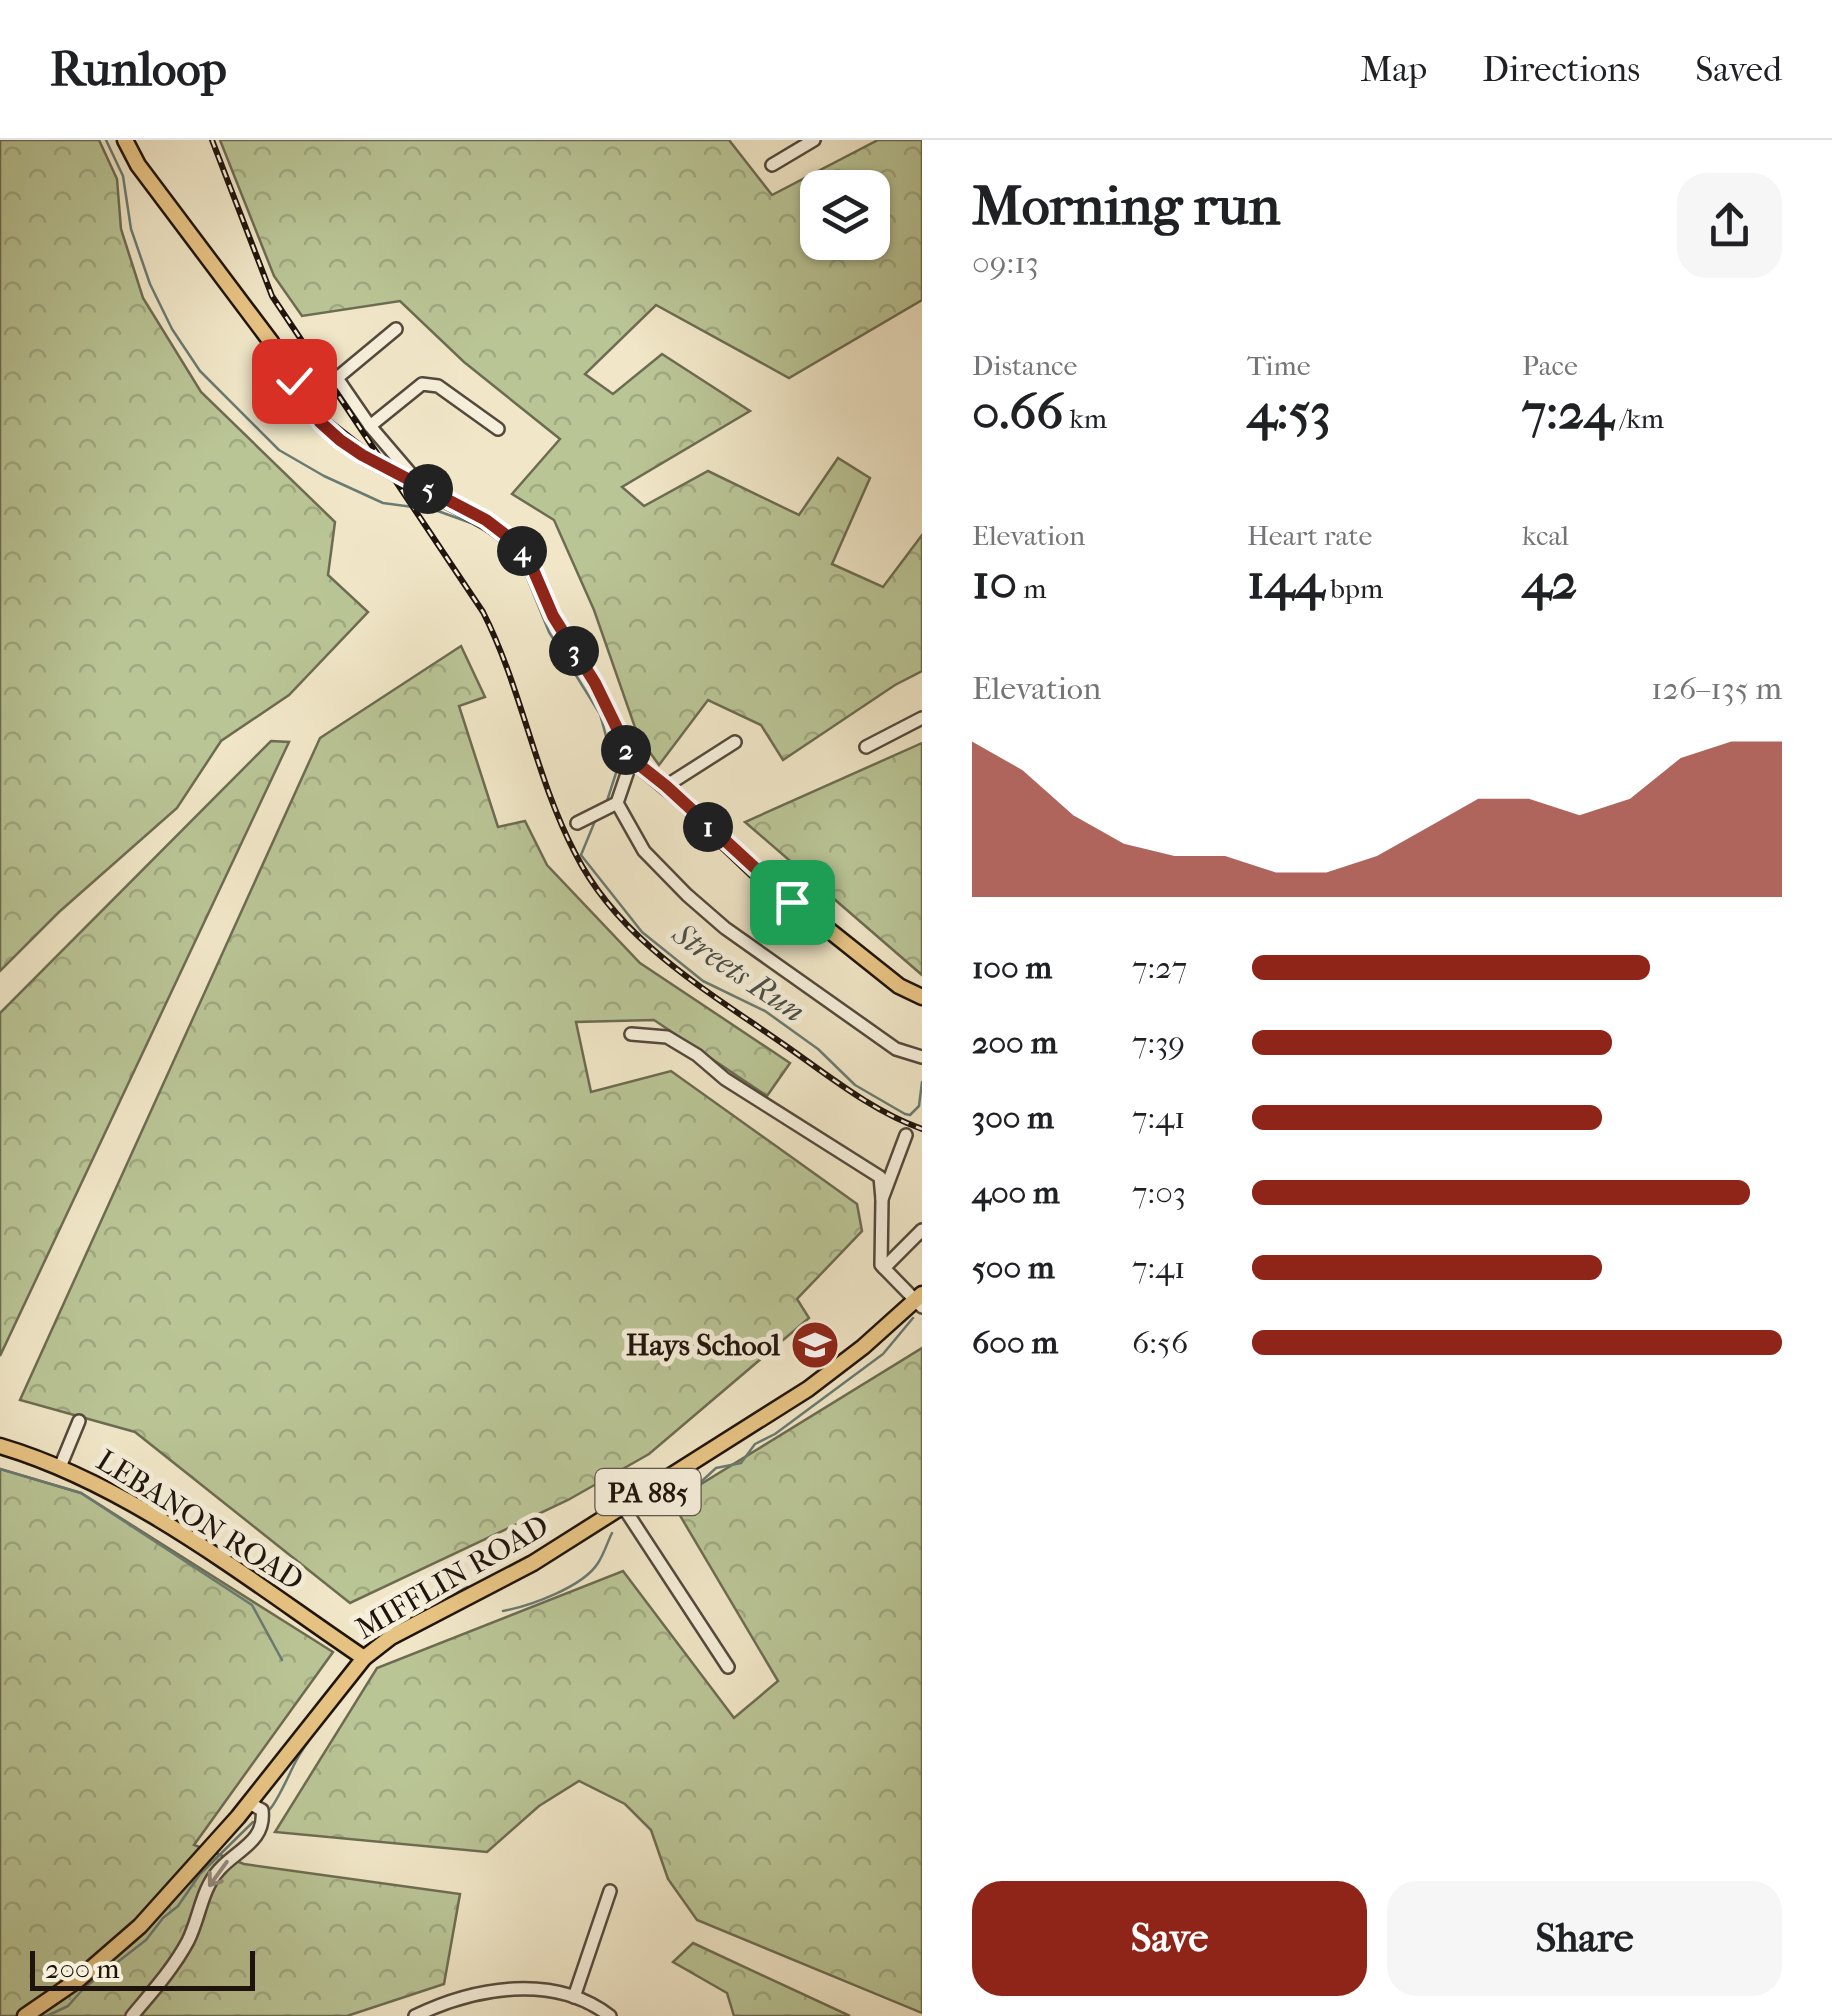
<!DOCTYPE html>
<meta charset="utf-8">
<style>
body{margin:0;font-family:"IM FELL French Canon",serif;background:#f6f6f6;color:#202124;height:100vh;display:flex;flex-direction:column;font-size:38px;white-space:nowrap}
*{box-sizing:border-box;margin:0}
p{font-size:32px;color:#757577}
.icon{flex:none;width:55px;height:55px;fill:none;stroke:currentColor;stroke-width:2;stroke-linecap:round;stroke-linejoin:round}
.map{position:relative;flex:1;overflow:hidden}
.details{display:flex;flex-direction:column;background:#fff;width:910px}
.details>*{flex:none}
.controls{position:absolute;left:800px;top:30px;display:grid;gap:20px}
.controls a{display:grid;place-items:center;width:90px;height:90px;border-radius:20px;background:#fff;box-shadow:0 2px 8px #0004;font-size:50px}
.scale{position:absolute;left:30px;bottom:25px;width:225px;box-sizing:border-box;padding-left:10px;border:5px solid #1f140d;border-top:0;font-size:28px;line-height:35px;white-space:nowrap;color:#1f140d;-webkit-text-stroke:8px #f6efdb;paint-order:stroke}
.pin{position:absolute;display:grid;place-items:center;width:85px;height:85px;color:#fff;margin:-42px;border-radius:20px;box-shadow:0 5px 15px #0006}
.km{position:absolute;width:50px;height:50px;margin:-25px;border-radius:50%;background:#222;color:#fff;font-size:28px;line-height:50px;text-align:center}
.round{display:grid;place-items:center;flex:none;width:105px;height:105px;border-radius:30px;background:#f6f6f6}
.summary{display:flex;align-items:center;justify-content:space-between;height:170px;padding:0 50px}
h1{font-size:55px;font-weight:800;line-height:75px}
.metrics{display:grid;grid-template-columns:repeat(3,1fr);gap:15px;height:170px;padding:10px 50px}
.metrics div{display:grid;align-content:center}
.metrics b{font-size:50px;font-weight:800}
.metrics small{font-size:28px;font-weight:400}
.metrics p{font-size:28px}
.chart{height:280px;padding:20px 50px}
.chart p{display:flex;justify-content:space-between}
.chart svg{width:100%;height:180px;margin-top:10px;fill:#8f2418;opacity:.7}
.cta{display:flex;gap:20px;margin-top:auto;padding:20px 50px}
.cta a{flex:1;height:115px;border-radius:30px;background:#8f2418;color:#fff;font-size:40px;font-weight:800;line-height:115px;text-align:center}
.cta a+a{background:#f6f6f6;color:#202124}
ul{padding:0 50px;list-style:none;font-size:32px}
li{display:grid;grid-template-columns:160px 120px 1fr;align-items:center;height:75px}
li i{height:25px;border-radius:12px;background:#8f2418}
header{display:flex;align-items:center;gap:60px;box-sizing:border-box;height:140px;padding:0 50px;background:#fff;border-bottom:2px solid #e0e0e0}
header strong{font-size:48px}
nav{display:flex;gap:55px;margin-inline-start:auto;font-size:35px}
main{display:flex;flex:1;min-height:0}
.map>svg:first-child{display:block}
.forest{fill:url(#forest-crowns);stroke:#6c6c52;stroke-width:2.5;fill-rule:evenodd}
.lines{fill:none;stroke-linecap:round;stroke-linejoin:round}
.stream{stroke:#697b73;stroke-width:2.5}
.minor-casing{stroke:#54493c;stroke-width:16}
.major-casing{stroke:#1f140d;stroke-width:19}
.minor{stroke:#f6efdb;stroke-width:11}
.major{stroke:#e8c484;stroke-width:14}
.rail-casing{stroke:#1f140d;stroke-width:6}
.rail{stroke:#f6efdb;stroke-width:2.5;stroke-dasharray:8;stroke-linecap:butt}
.oneway{stroke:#958c7e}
.route-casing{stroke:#fff;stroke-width:20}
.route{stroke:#8f2418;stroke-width:12}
.labels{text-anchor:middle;stroke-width:10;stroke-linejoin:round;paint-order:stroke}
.shield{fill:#f6efdb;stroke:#60564b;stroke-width:2.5}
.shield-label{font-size:28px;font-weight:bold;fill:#1f140d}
.poi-label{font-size:30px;font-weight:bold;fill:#1f140d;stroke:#f6efdb;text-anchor:end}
.street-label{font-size:30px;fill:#1f140d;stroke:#f6efdb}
.water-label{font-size:32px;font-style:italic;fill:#4a5048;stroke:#f6efdb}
</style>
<header>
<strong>Runloop</strong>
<nav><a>Map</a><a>Directions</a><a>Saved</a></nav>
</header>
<main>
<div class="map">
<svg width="922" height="1876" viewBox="0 0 922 1876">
<defs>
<pattern id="forest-crowns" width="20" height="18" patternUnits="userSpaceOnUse" patternTransform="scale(2.5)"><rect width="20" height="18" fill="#bac596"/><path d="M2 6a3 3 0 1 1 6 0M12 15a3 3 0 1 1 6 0" fill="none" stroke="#9fa880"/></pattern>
</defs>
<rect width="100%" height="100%" fill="#f1e7c8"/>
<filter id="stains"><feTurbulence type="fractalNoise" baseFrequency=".002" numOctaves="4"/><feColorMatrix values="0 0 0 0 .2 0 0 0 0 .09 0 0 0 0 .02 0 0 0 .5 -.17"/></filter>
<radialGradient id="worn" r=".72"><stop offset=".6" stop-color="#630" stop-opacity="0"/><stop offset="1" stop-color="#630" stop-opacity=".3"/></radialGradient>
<g class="forest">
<path d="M 0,0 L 99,0 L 117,39 L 121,89 L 143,158 L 201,252 L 335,382 L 328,435 L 368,472 L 289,555 L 221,601 L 177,668 L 59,772 L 0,831 Z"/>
<path d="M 220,0 L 729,0 L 772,55 L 878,0 L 922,0 L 922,160 L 789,238 L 656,165 L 585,234 L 613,254 L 662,214 L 750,271 L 622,347 L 644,366 L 708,331 L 799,375 L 838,318 L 870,338 L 832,424 L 883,447 L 922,395 L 922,531 L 895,545 L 783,620 L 761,585 L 708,560 L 659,625 L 638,596 L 594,470 L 554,380 L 512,354 L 560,299 L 464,222 L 400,161 L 302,176 L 274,136 ZM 818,48 L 872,48 L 872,102 L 818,102 Z"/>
<path d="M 461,506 L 485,557 L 459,566 L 498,687 L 525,681 L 547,725 L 640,823 L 790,923 L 767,956 L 654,880 L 576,882 L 591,952 L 671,931 L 857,1064 L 862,1091 L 797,1159 L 809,1178 L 649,1314 L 568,1360 L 350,1463 L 135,1292 L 20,1260 L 320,598 Z"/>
<path d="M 271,601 L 289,602 L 0,1216 L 0,873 Z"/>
<path d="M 922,603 L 922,835 L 745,682 Z"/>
<path d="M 922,1208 L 922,1873 L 697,1780 L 668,1739 L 651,1690 L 625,1664 L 579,1641 L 539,1666 L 487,1712 L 275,1692 L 377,1528 L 623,1431 L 734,1578 L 778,1541 L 672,1362 Z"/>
<path d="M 0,1329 L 81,1353 L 333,1512 L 194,1705 L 244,1724 L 460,1754 L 444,1844 L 347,1876 L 0,1876 Z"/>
<path d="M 693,1803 L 850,1876 L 734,1876 L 727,1853 L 673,1822 Z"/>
</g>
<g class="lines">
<g class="stream">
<path d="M 106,0 L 123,36 L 131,89 L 150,144 L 172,189 L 200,231 L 279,310 L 324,336 L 383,363 L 435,370 L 471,383 L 496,397 L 521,423 L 549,492 L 600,574 L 616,633 L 607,661"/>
<path d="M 595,681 L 581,715 L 642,792 L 703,841 L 765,871 L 818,909 L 855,945 L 905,974 L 910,975 L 919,966 L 922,942"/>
<path d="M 0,1329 L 81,1353 L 252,1465 L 282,1520"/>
<path d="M 648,1372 L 689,1353 L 716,1328 L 741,1323 L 755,1304 L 775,1294 L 883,1214 L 913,1178"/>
<path d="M 503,1471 C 530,1466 583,1447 598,1423 C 604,1414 607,1403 612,1393"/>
<path d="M 362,1492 L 391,1483 L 468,1447"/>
<path d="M 269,1670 C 277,1663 290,1632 296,1621 C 310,1595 332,1571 349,1547"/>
<path d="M 47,1876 L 68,1866 L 84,1848 L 146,1800 L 163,1778 L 178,1766 L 200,1734 L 253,1682"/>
</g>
<g class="minor-casing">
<g id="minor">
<path d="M 772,25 L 814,0"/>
<path d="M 396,189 L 337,238 L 370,286 L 417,341"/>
<path d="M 370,286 L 422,244 L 438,246 L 498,289"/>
<path d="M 866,607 L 922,578"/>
<path d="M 632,619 L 617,663 L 644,711 L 687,755 L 725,788 L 896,909 L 922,917"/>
<path d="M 666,646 L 735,602"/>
<path d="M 577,683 L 617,663"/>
<path d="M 631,894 L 667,897 L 697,915 L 725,939 L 880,1037 L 882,1059"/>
<path d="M 906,995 L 882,1059 L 881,1125 L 922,1167"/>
<path d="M 884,1128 L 922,1090"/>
<path d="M 60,1327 L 79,1281"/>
<path d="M 624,1368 L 728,1527"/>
<path d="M 574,1857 L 610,1751"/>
<path d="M 132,1876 C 152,1852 173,1829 188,1801 C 200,1777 201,1750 219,1730 C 236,1710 266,1702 262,1670 L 249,1663"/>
<path d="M 415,1876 C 475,1847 554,1833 610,1876"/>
</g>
</g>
<g class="major-casing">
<g id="major">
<path d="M 125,0 L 138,25 L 271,202 L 320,282 L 362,315 L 486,381 L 516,403 L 529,420 L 553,476 L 595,543 L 632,619 L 678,657 L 761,736 L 899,846 L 922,857"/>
<path d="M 0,1306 C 132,1345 250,1441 364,1518"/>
<path d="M 25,1876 L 79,1839 L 140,1786 L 238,1677 L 364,1518 L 391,1497 L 533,1423 L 808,1249 L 863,1207 L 922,1154"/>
</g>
</g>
<use href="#minor" class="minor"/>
<use href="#major" class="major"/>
<g class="rail-casing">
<path id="rail" d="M 212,0 L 272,156 L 483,472 C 522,549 535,636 575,713 C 619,801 708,851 786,906 C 829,936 872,971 922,989"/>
</g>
<use href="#rail" class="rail"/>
</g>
<defs><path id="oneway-shaft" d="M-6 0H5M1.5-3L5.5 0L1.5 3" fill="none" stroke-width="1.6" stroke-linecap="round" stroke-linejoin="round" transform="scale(2.5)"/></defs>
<use class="oneway" href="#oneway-shaft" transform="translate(218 1734) rotate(126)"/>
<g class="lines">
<g class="route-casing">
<path id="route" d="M 294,241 L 320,282 L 340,300 L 362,315 L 486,380 L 516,403 L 529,420 L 553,476 L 595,543 L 632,619 L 666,646 L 792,762"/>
</g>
<use href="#route" class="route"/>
</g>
<defs>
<g id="school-disc" transform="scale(2.5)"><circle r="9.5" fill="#8f2418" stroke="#f6efdb"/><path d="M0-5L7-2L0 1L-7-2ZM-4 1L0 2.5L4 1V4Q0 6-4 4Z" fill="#fff"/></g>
</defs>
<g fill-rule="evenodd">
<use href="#school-disc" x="815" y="1205"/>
</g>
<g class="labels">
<rect class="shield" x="595.5" y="1329" width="105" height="46" rx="8"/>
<g class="shield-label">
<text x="648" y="1362">PA 885</text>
</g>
<g class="poi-label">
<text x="780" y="1215">Hays School</text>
</g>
<g class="street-label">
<text transform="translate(200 1380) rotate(32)" y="10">LEBANON ROAD</text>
<text transform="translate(452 1437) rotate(-30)" y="10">MIFFLIN ROAD</text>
</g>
<g class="water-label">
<text transform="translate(739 832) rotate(34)" y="11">Streets Run</text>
</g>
</g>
<rect width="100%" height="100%" filter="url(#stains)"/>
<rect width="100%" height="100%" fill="url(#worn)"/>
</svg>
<div class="controls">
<a><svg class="icon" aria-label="layers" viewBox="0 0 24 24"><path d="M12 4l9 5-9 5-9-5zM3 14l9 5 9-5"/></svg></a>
</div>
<div class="scale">200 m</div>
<div class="pin" style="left:792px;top:762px;background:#1e9e55"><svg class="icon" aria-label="arrive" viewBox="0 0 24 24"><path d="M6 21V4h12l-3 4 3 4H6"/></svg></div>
<div class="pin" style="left:294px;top:241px;background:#d93025"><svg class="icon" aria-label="check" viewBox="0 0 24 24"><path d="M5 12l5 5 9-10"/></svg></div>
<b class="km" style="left:708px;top:687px">1</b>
<b class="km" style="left:626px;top:610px">2</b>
<b class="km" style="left:574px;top:511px">3</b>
<b class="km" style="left:522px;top:411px">4</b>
<b class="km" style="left:428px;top:349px">5</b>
</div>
<section class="details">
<div class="summary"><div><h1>Morning run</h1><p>09:13</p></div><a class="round"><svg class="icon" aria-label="share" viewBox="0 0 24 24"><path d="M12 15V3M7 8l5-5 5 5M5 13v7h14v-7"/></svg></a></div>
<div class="metrics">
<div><p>Distance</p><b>0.66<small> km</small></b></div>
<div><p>Time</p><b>4:53</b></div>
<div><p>Pace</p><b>7:24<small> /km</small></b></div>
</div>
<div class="metrics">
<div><p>Elevation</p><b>10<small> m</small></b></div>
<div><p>Heart rate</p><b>144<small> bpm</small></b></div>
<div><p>kcal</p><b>42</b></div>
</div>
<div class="chart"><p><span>Elevation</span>126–135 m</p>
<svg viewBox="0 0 160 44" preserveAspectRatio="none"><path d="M0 44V6L10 13L20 24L30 31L40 34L50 34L60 38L70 38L80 34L90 27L100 20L110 20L120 24L130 20L140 10L150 6L160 6V44z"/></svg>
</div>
<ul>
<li><b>100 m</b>7:27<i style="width:75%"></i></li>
<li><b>200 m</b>7:39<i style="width:68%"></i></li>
<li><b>300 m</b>7:41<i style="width:66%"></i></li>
<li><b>400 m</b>7:03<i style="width:94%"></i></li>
<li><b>500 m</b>7:41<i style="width:66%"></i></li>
<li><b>600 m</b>6:56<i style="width:100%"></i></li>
</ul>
<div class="cta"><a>Save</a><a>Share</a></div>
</section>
</main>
